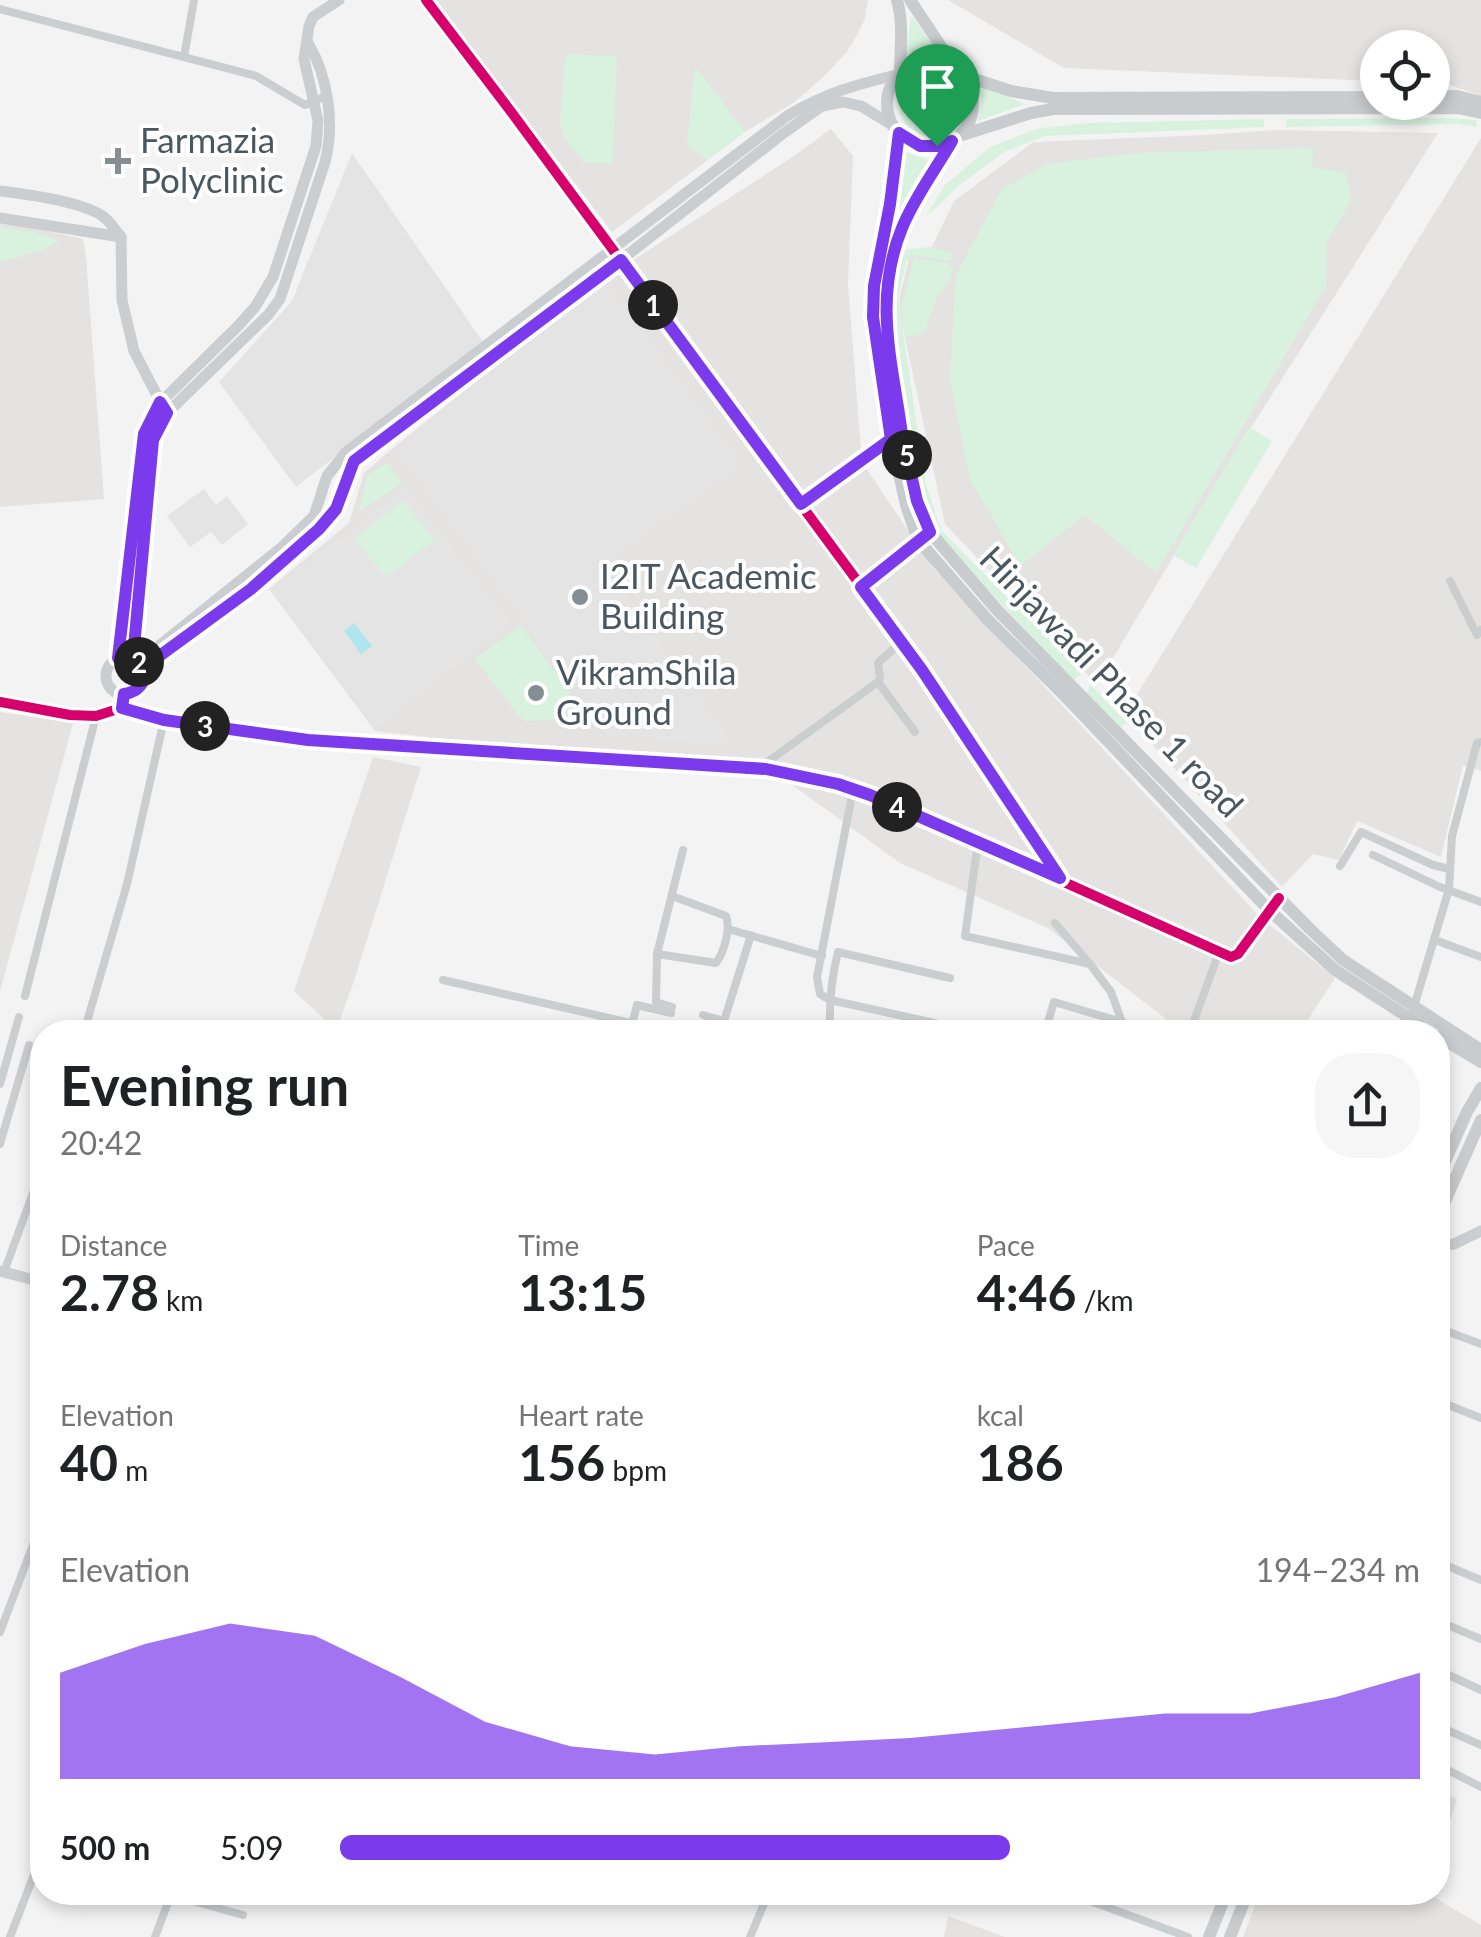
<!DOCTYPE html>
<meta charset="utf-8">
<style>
body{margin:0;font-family:Lato,sans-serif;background:#f6f6f6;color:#202124;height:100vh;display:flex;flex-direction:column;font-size:38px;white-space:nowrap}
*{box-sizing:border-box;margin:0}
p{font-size:32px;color:#757577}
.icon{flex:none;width:55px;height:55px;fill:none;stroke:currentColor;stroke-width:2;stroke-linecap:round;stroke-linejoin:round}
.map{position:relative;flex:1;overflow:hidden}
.sheet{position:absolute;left:30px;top:1020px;width:1420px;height:885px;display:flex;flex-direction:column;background:#fff;border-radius:40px;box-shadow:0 5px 15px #0003}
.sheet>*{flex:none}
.tools{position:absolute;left:1360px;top:30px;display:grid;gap:20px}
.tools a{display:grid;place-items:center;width:90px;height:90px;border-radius:50%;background:#fff;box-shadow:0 5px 15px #0003;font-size:50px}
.pin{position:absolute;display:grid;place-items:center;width:85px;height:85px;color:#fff;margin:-102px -42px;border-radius:50% 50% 50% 0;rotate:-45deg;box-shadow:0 0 10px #0007}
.pin .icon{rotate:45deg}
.km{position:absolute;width:50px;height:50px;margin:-25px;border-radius:50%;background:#222;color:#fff;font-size:28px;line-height:50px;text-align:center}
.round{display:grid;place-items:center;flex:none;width:105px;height:105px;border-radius:40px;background:#f6f6f6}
.overview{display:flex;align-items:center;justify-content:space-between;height:170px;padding:0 30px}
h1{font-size:55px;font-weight:700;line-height:75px}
.stats{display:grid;grid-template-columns:repeat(3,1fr);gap:15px;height:170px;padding:10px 30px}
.stats div{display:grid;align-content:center}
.stats b{font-size:50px;font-weight:700}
.stats small{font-size:28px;font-weight:400}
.stats p{font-size:28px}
.chart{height:280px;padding:20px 30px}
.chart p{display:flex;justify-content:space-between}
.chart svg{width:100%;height:180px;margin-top:10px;fill:#7c3aed;opacity:.7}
ul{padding:0 30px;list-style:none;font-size:32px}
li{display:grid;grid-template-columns:160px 120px 1fr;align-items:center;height:75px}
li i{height:25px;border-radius:12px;background:#7c3aed}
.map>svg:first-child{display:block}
.commercial{fill:#e4e3e1}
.education{fill:#e5e4e5}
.green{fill:#d9f1df}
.water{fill:#afe6ed}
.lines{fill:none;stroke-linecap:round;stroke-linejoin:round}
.street{stroke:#cacecf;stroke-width:8}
.secondary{stroke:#cbced0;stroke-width:11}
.primary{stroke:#c8ccce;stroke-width:12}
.cycleway-casing{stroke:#fff;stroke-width:16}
.cycleway{stroke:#d6006c;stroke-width:10}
.route-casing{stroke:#fff;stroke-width:20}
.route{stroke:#7c3aed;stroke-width:12}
.poi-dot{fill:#858e93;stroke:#fff;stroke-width:4}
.labels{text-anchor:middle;stroke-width:8;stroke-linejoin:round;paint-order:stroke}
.poi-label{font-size:35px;fill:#4a575f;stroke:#fff;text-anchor:start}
.street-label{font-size:35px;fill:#4a575f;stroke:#fff}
</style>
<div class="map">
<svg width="1481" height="1937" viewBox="0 0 1481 1937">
<rect width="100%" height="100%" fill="#f3f3f3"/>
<g class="commercial">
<path d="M 436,0 L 868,0 L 865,19 L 857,35 L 847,52 L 823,77 L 796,101 L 745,132 L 612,232 Z"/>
<path d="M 948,0 L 1481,0 L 1481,96 L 1445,83 L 1433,83 L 1432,48 L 1378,48 L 1377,81 L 1064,68 Z"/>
<path d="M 831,129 L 853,156 L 848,284 L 862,462 L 932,566 L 1260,917 L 1335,978 L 1300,1032 L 1183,1032 L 1048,928 L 900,863 L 784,779 L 375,731 L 269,589 L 349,523 L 364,473 L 392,449 L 604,279 L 794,156 Z"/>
<path d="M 1277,130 L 1438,133 L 1235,453 L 1097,685 L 945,524 L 901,319 L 899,299 L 910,255 L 930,251 L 954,201 L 1033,142 L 1205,135 Z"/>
<path d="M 1481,138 L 1481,771 L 1463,765 L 1441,857 L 1357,821 L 1339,860 L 1313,854 L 1282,887 L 1125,714 Z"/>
<path d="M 0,224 L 24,226 L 83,239 L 86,257 L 104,499 L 0,507 Z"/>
<path d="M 0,712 L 73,723 L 0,991 Z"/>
<path d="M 373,757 L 421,767 L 353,984 L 336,1030 L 294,991 Z"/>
<path d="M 1438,1789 L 1457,1799 L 1438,1860 Z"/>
<path d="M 1260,1893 L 1427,1893 L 1481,1925 L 1481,1937 L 1243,1937 Z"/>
<path d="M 948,1916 L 1005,1937 L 944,1937 Z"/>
</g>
<g class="education">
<path d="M 352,153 L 483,342 L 296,487 L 219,382 L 292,301 Z"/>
<path d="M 607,281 L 744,465 L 604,565 L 735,744 L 612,740 L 394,451 Z"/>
<path d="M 405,486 L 512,623 L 375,730 L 272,592 Z"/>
<path d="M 204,489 L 216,505 L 227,496 L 248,524 L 222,545 L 211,532 L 190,547 L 167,516 Z"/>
</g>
<g class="green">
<path d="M 911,15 L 934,48 L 915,51 L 906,55 Z"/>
<path d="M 571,54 L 617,57 L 612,163 L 584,163 L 565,138 L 560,123 L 565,59 Z"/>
<path d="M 695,66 L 745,132 L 707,160 L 687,146 Z"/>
<circle cx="930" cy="105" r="31"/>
<path d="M 983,87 L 1025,104 L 978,121 L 981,102 L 980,91 Z"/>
<path d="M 1448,118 L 1476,120 L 1477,127 L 1460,124 L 1286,127 L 1286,119 Z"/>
<path d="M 1264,119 L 1264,127 L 1045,136 L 1006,151 L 958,186 L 925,218 L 945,185 L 990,147 L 1040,128 L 1090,123 Z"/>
<path d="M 1314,148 L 1311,167 L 1346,173 L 1351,200 L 1327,242 L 1326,286 L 1156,573 L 1085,515 L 1020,566 L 969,477 L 950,377 L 956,275 L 1002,189 L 1047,164 L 1137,153 Z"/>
<path d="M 901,151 L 931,160 L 898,218 Z"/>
<path d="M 0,227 L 30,231 L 59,240 L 45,249 L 0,262 Z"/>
<path d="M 930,247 L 951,253 L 952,257 L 949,261 L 914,255 L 906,262 L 898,298 L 925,481 L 941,530 L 1082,673 L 1073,681 L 937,536 L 923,507 L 916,476 L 889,309 L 899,250 Z"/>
<path d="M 914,258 L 948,263 L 953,270 C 950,282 941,290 936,301 C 931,312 928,324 923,334 L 906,337 L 901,308 Z"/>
<path d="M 1249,427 L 1272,441 L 1196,568 L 1173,555 Z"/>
<path d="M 388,462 L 402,483 L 359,512 L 367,476 Z"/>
<path d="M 403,500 L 435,540 L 386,577 L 354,539 Z"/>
<path d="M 521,625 L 589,719 L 523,721 L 475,659 Z"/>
<path d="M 1090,684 L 1126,722 L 1118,731 L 1086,696 Z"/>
</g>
<path class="water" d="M 354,623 L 372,646 L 361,654 L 344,631 Z"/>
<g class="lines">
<g class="street">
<path d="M 0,9 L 256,76 L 305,105 L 326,96"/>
<path d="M 184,57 L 194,0"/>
<path d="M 621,260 L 923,670 L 1060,878"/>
<path d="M 801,504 L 891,439"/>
<path d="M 1450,581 L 1477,635 L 1481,630"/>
<path d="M 861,587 L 918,540"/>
<path d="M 878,682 L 915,732"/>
<path d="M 759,768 L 878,682 L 880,678 L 878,663 L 901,642"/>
<path d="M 853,790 L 817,977 L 820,994 L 830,1000 L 935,1023"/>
<path d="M 978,842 L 965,936 L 1090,964"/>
<path d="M 1373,855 L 1440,887 L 1481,902"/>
<path d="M 1340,866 L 1361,832 L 1433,865 L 1449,869"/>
<path d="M 1055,923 L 1090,964 L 1111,992 L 1122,1022"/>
<path d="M 728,929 L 822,956"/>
<path d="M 1435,940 L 1481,957"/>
<path d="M 657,954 L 716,963 C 724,952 731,929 726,916 L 672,896"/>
<path d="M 443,980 L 631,1023"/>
<path d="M 25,996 L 96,716"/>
<path d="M 672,1007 L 656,1002 L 657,954 L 683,850"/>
<path d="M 1413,1010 L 1449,889 L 1452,836 L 1477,743 L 1481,742"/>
<path d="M 703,1015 L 724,1021 L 751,935"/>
<path d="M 712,1027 L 726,1032"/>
<path d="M 84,1032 L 127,884 L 164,720"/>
<path d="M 450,1032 L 468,1032"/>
<path d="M 630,1032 L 637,1005 L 671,1013"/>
<path d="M 830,1032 C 829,1005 831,979 838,952 L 950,978"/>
<path d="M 1045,1032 L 1054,1002 L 1122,1022 L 1139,1032"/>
<path d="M 1190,1032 L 1219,952"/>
<path d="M 0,1084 L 19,1017"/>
<path d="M 0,1144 L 29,1045"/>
<path d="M 4,1272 L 42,1168"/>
<path d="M 33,1280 L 42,1250"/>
<path d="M 1438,1328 L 1481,1344"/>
<path d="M 1438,1401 L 1481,1418"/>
<path d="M 1438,1562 L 1481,1580"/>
<path d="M 1438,1621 L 1481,1639"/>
<path d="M 0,1632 L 42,1521"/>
<path d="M 1438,1670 L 1481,1690"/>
<path d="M 1438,1726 L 1481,1745"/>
<path d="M 1438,1765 L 1481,1787"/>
<path d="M 1066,1892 L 1188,1937"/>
<path d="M 171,1895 L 243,1915"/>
<path d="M 10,1937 L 42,1854"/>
<path d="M 155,1937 L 172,1892"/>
<path d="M 750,1937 L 769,1892"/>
</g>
<g class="secondary">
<path d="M 426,0 L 616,252"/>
<path d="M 0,191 C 25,194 86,202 105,218 C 111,223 116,231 121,237"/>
<path d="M 0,218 L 121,237"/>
<path d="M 121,237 L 122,300 L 134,351 L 162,405"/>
<circle cx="125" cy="676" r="19"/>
<path d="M 118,658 L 143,434 L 161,402 L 238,326 L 255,307 L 273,277 L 316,146 L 318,121 L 304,59 L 309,26 L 313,17 L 339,0"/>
<path d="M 133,658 L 153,440 L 167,413 L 268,315 L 280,299 L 325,162 C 335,124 328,76 308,43"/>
<path d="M 139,662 L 282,547 L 314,516 L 327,476 L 346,452 L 787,116 C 827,92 855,85 900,74"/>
<path d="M 143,668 L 251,589 L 319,529 L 336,509 L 354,461 L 621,260 L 785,132 L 822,106 L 843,102 L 861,106 L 894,126"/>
<path d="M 0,702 L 70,715 L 96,716 L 121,708 L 164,720 L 308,740 L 766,769 L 838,785 L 870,795 L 1231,957 L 1238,954 L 1279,898"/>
<path d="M 1438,1245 L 1454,1244 L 1481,1231"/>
<path d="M 0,1271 L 42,1282"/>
</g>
<g class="primary">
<path d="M 897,0 C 904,24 900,50 900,74"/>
<path d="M 910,0 L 956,69"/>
<circle cx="930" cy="104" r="43"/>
<path d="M 962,75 L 1011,91 L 1053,98 L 1378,97"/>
<path d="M 1432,97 L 1457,96 L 1481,102"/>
<path d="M 899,133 L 890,204 L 874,286 L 873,317 L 891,439 L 906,505 L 918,540 L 986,618 L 1065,696 L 1269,910 L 1335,970 L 1431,1032"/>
<path d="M 959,136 L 1031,113 L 1053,109 L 1458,108 L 1481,113"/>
<path d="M 952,141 L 904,223 L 892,256 L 886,287 L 885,316 L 902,436 L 917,501 L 930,532 L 997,610 L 1310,929 L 1343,960 L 1481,1050"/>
<path d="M 1438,1036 L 1481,1062"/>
<path d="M 1438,1177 L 1467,1112 L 1481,1088"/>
<path d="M 1438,1217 L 1481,1120"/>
<path d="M 1209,1937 L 1227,1892"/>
<path d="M 1230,1937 L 1248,1892"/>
</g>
<g class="cycleway-casing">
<g id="cycleway">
<path d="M 426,0 L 512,113 L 923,670 L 1060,878"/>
<path d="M 0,702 L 70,715 L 96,716 L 121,708 L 164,720 L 308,740 L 766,769 L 838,785 L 870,795 L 1231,957 L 1238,954 L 1279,898"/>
</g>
</g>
<use href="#cycleway" class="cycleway"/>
</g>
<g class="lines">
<g class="route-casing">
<path id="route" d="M 937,146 L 952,141 C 936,169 914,198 902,228 C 873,299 892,361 902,434 L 891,439 L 801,504 L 621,260 L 354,461 L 336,509 L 319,529 L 251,589 L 143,668 L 133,658 L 153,440 L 167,413 L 160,402 L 144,434 L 118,658 C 149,653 154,690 124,694 L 122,708 L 164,720 L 308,740 L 766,769 L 838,784 L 870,795 L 1060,878 L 922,670 L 861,587 L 930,532 L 917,501 L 902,434 L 891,439 L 873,317 L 874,286 L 890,204 L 899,133 L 920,146 L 937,146"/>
</g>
<use href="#route" class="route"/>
</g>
<g class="poi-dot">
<path d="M113 146h10v10h10v10h-10v10h-10v-10h-10v-10h10z"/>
<circle cx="580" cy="597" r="10"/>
<circle cx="536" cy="693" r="10"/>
</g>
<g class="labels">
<g class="poi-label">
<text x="140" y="153">Farmazia<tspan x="140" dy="40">Polyclinic</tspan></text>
<text x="600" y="589">I2IT Academic<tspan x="600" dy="40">Building</tspan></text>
<text x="556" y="685">VikramShila<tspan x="556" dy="40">Ground</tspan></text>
</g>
<g class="street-label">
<text transform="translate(1111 682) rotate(46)" y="12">Hinjawadi Phase 1 road</text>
</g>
</g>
</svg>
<div class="tools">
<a><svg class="icon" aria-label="locate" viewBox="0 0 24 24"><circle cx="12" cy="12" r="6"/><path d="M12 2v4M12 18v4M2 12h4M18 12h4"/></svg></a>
</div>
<div class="pin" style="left:937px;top:146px;background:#1e9e55"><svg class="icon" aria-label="arrive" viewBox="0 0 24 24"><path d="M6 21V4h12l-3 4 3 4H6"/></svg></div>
<b class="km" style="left:653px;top:305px">1</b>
<b class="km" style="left:139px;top:662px">2</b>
<b class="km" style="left:205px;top:726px">3</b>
<b class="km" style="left:897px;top:807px">4</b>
<b class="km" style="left:907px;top:455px">5</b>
<section class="sheet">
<div class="overview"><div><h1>Evening run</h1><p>20:42</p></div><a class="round"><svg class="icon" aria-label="share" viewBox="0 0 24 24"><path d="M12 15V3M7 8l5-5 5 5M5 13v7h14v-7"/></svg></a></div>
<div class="stats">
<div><p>Distance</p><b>2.78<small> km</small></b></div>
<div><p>Time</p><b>13:15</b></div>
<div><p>Pace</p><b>4:46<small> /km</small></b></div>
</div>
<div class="stats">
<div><p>Elevation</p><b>40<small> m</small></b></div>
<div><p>Heart rate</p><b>156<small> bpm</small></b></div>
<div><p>kcal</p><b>186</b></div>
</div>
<div class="chart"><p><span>Elevation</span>194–234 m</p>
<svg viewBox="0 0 160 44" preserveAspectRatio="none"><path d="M0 44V18L10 11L20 6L30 9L40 19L50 30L60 36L70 38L80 36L90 35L100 34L110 32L120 30L130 28L140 28L150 24L160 18V44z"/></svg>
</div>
<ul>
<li><b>500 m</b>5:09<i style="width:62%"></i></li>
</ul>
</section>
</div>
